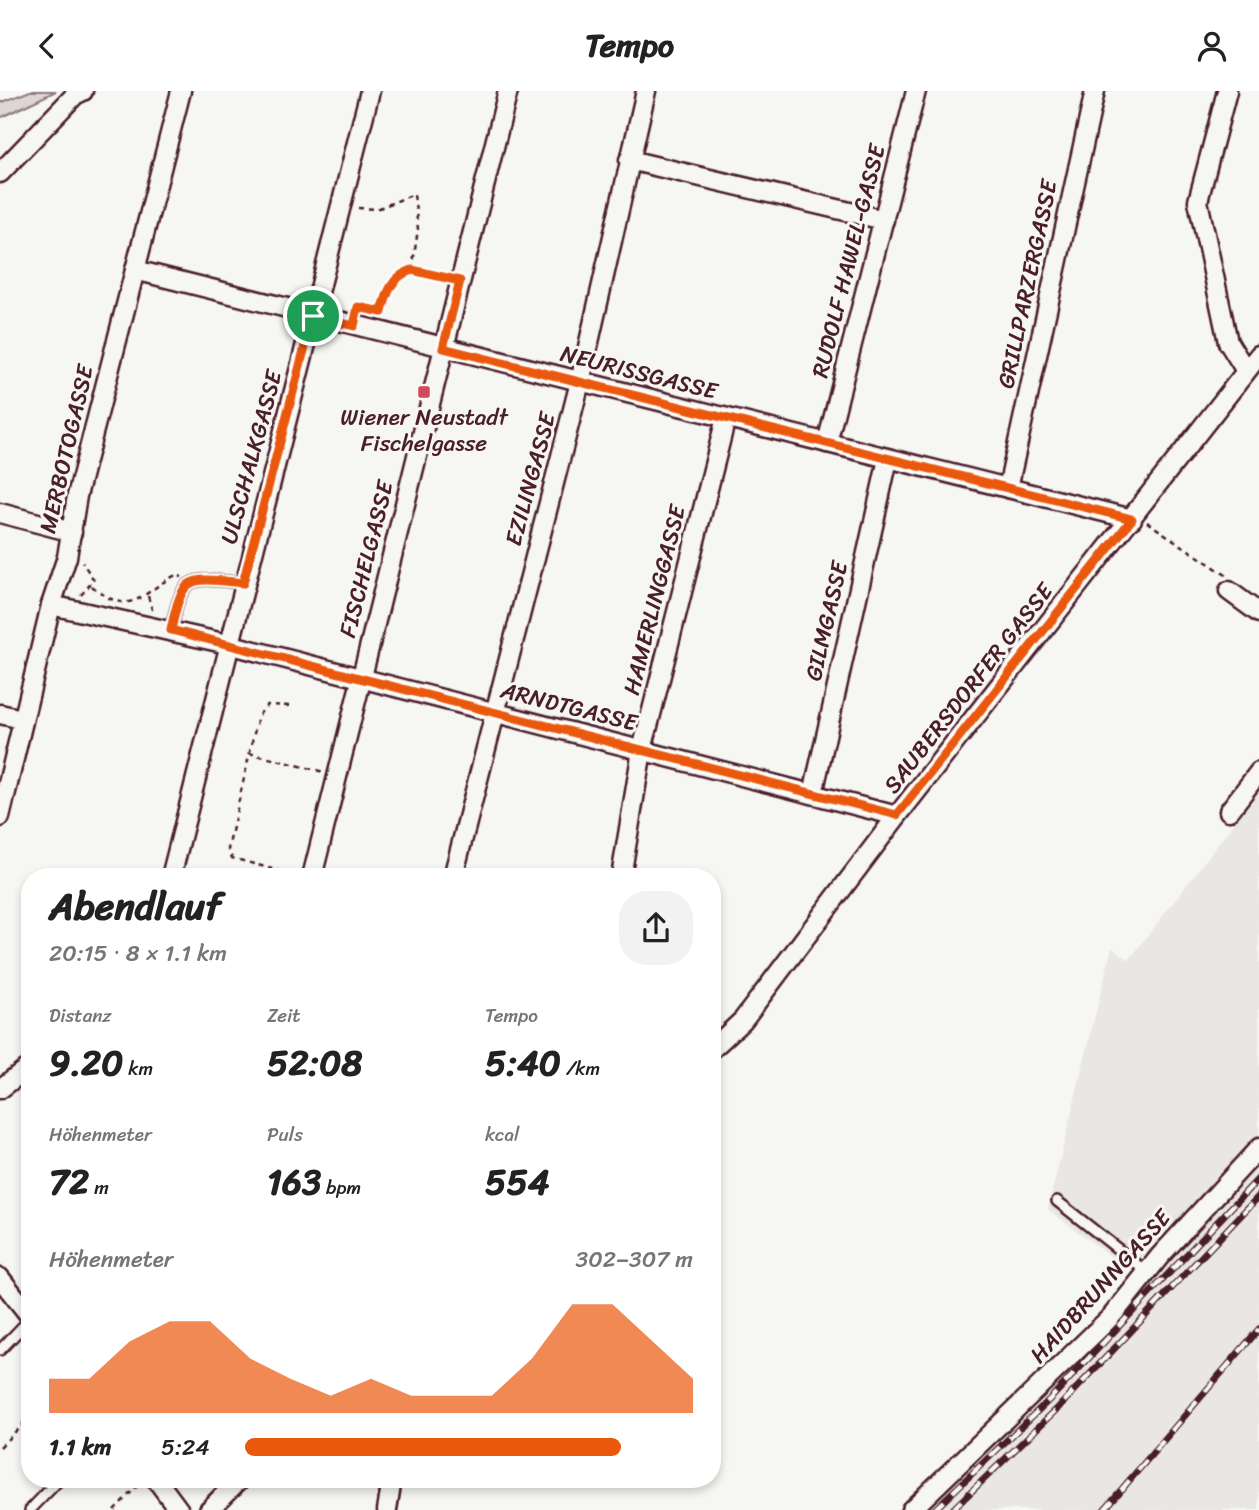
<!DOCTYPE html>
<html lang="de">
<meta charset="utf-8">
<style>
body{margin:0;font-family:Sriracha,sans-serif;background:#f2f2f2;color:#222;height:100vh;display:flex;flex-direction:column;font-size:26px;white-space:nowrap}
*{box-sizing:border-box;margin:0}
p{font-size:23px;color:#767676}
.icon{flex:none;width:38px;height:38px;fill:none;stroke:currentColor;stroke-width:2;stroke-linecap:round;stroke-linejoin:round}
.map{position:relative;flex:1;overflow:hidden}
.details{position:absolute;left:21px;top:777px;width:700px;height:620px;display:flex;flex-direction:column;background:#fff;border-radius:28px;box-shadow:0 4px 10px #0003}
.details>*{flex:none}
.pin{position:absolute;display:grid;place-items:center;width:60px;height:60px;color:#fff;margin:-30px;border:4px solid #fff;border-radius:50%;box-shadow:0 2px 7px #0007}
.round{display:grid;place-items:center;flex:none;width:74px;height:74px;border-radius:28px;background:#f2f2f2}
.headline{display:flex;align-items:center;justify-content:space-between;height:119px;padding:0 28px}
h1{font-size:38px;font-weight:700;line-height:52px}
.stats{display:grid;grid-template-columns:repeat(3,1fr);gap:10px;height:119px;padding:7px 28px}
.stats div{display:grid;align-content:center}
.stats b{font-size:35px;font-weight:700}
.stats small{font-size:19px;font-weight:400}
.stats p{font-size:19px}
.chart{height:196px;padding:14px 28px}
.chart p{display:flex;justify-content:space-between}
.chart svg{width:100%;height:126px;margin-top:7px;fill:#ea580c;opacity:.7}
ul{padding:0 28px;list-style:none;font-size:23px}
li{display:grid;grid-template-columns:112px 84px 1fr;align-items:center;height:52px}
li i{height:18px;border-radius:9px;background:#ea580c}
header{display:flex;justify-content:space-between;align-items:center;height:91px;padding:0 28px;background:#fff;font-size:32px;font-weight:700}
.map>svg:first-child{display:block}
.built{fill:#e9e6e3}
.green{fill:#ddd6d5;stroke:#947a80;stroke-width:2}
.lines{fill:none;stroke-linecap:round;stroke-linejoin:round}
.service-casing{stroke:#4a1f2b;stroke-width:14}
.minor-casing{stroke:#4a1f2b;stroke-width:23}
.path{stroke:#4a1f2b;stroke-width:2.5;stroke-dasharray:5 5;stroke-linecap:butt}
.service{stroke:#f6f6f2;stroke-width:9}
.minor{stroke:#f6f6f2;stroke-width:18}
.rail-casing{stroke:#4a1f2b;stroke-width:7}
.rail{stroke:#f6f6f2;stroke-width:4.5;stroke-dasharray:13;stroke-linecap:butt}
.route-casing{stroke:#fff;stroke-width:14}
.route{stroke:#ea580c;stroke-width:9}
.poi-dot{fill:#d1495b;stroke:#f6f6f2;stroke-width:2.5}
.labels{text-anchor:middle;stroke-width:6;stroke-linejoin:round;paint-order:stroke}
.street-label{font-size:23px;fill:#4a1f2b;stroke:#f6f6f2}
.poi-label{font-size:23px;fill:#4a1f2b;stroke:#f6f6f2}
</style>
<header><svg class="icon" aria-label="back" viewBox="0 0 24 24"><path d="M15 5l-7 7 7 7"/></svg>Tempo<svg class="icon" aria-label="person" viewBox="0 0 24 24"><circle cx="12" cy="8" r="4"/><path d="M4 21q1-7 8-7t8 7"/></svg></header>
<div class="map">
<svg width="1259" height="1419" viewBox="0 0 1259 1419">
<rect width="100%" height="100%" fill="#f6f6f2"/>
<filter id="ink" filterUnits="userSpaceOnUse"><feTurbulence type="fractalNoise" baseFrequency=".0143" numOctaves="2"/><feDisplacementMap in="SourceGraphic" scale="14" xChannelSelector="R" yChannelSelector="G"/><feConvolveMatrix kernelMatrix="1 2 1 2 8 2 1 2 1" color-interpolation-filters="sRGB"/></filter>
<g filter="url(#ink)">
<path class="built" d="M 1259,700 L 1259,1419 L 924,1419 L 1150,1195 L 1048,1118 L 1112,856 L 1129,869 Z"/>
<path class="green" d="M 30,0 L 56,0 L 0,27 L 0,12 Z"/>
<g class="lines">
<g class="service-casing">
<g id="service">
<path d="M 171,539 C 183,483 187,486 243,492"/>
<path d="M 1057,1110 L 1147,1181"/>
<path d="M 0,1259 L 30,1228"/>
<path d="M 30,1419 L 60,1388"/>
</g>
</g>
<g class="minor-casing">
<g id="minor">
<path d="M 1227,0 L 1198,110 L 1228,251 L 1246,280"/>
<path d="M 629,69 L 884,129"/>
<path d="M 0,82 L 75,4 L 83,0"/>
<path d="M 135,179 L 1132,428"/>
<path d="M 827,352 L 916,0"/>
<path d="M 1008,397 L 1095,0"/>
<path d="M 0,422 L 72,441"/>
<path d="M 1229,500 L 1259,522"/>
<path d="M 51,514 L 228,553 L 897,725"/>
<path d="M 0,623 L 22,628"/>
<path d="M 813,703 L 888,368"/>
<path d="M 1229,720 L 1259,681"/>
<path d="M 0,726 L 51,514 L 67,466 L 77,405 L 181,0"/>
<path d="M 171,786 L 370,0"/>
<path d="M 312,786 L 508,0"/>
<path d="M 453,786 L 580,291 L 646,0"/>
<path d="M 621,786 L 642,659 L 726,327"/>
<path d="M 712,958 L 743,929 L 897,725 L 1259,264"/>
<path d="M 0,998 L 30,975"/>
<path d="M 0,1187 L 30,1225"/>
<path d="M 156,1388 L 179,1419"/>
<path d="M 209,1419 L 240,1388"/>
<path d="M 387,1419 L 392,1388"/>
<path d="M 911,1419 L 1112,1225 L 1160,1165 L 1259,1057"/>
</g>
</g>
<g class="path">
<path d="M 358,117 L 377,118 L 414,103 L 418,138 L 412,179"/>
<path d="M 358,218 L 358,216 L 381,221 C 393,178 404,177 445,187"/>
<path d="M 1147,431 L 1226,484"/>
<path d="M 92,495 C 132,529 140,502 176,484 L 182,486"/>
<path d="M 81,504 L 94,489 L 82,471"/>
<path d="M 148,505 L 153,522"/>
<path d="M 289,615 L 267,614 L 258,625 L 228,758 L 232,767 L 298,785"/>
<path d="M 249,662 L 324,681"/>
<path d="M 0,1356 L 30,1326"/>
<path d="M 114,1419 L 142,1390"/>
</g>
<use href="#service" class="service"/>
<use href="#minor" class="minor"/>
<g class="rail-casing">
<g id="rail">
<path d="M 934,1419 L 1050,1308 L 1259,1087"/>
<path d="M 952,1419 L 1058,1317 L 1259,1105"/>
<path d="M 1104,1419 L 1259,1238"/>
</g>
</g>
<use href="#rail" class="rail"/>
</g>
</g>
<g class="lines" filter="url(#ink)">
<g class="route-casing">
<path id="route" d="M 412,179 L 460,190 L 443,257 L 1132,428 L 897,724 L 171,539 C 183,483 187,486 243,492 L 313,225 L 354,235 L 358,216 L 382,221 C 387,202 391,186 412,179 Z"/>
</g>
<use href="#route" class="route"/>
</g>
<rect class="poi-dot" x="417" y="294" width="14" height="14" rx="3.5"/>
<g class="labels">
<g class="street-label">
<text transform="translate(848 170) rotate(-76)" y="8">RUDOLF HAWEL-GASSE</text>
<text transform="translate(1027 193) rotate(-78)" y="8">GRILLPARZERGASSE</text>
<text transform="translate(639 281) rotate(14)" y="8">NEURISSGASSE</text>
<text transform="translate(66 358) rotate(-77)" y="8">MERBOTOGASSE</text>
<text transform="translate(251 366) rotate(-75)" y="8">ULSCHALKGASSE</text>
<text transform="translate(530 388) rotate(-75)" y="8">EZILINGASSE</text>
<text transform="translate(366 468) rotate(-76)" y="8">FISCHELGASSE</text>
<text transform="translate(654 509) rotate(-76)" y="8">HAMERLINGGASSE</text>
<text transform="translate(826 530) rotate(-77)" y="8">GILMGASSE</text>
<text transform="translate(968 597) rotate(-52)" y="8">SAUBERSDORFER GASSE</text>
<text transform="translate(569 615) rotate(14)" y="8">ARNDTGASSE</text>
<text transform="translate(1100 1195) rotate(-48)" y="8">HAIDBRUNNGASSE</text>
</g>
<g class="poi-label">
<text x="424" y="334">Wiener Neustadt<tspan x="424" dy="26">Fischelgasse</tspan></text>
</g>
</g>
</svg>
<div class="pin" style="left:313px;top:225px;background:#1e9e55"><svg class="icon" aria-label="arrive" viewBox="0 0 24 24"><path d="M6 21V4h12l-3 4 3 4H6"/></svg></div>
<section class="details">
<div class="headline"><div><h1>Abendlauf</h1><p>20:15 · 8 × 1.1 km</p></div><a class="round"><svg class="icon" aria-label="share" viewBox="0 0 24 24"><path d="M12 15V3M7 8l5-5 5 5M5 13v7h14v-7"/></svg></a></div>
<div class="stats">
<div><p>Distanz</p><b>9.20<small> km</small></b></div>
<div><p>Zeit</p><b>52:08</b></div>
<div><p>Tempo</p><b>5:40<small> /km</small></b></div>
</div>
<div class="stats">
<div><p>Höhenmeter</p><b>72<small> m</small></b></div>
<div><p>Puls</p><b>163<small> bpm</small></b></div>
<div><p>kcal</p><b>554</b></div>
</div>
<div class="chart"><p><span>Höhenmeter</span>302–307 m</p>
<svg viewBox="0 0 160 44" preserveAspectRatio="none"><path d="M0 44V32L10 32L20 19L30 12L40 12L50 25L60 32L70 38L80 32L90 38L100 38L110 38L120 25L130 6L140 6L150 19L160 32V44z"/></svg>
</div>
<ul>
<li><b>1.1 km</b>5:24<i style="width:84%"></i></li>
</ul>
</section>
</div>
